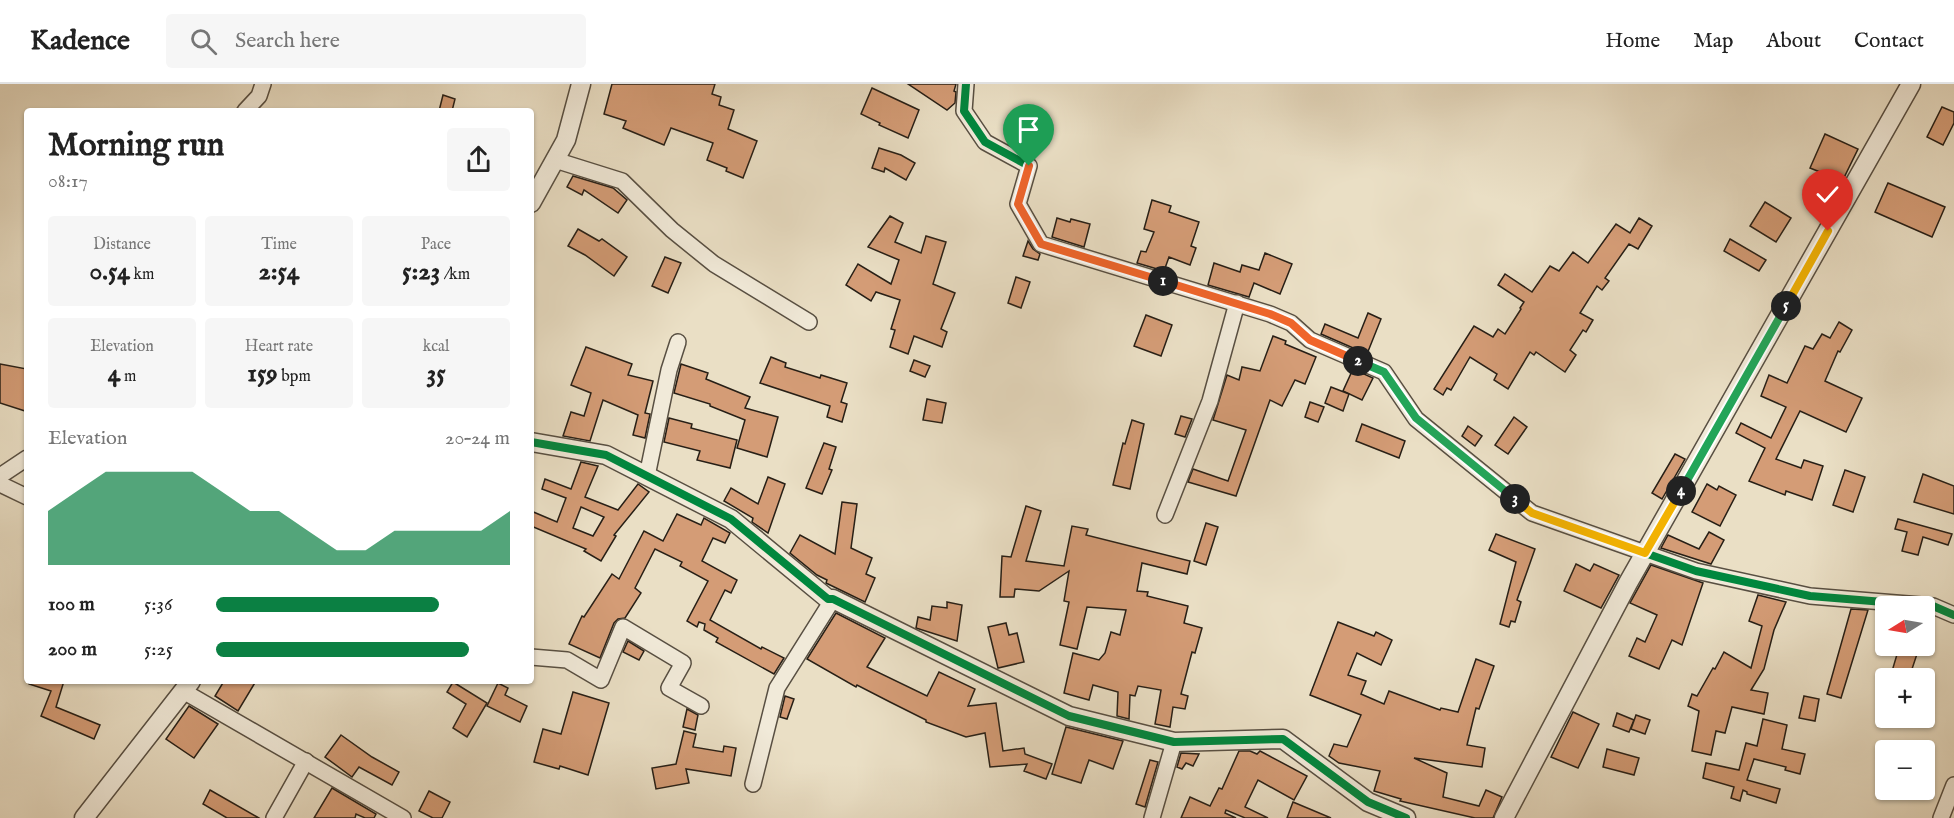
<!DOCTYPE html>
<meta charset="utf-8">
<style>
body{margin:0;font-family:"IM FELL English",serif;background:#f6f6f6;color:#222;height:100vh;display:flex;flex-direction:column;font-size:22px;white-space:nowrap}
*{box-sizing:border-box;margin:0}
p{font-size:20px;color:#767676}
.icon{flex:none;width:33px;height:33px;fill:none;stroke:currentColor;stroke-width:2;stroke-linecap:round;stroke-linejoin:round}
.map{position:relative;flex:1;overflow:hidden}
.panel{position:absolute;left:24px;top:24px;width:510px;height:576px;display:flex;flex-direction:column;background:#fff;border-radius:6px;box-shadow:0 2px 4px #0004}
.panel>*{flex:none}
.needle{width:39px;rotate:259deg}
.fabs{position:absolute;left:1875px;top:512px;display:grid;gap:12px}
.fabs a{display:grid;place-items:center;width:60px;height:60px;border-radius:6px;background:#fff;box-shadow:0 2px 4px #0004;font-size:30px}
.pin{position:absolute;display:grid;place-items:center;width:51px;height:51px;color:#fff;margin:-62px -26px;border-radius:50% 50% 50% 0;rotate:-45deg;box-shadow:0 0 6px #0007}
.pin .icon{rotate:45deg}
.km{position:absolute;width:30px;height:30px;margin:-15px;border-radius:50%;background:#222;color:#fff;font-size:16px;line-height:30px;text-align:center}
.round{display:grid;place-items:center;flex:none;width:63px;height:63px;border-radius:6px;background:#f6f6f6}
.overview{display:flex;align-items:center;justify-content:space-between;height:102px;padding:0 24px}
h1{font-size:33px;font-weight:700;line-height:45px}
.metrics{display:grid;grid-template-columns:repeat(3,1fr);gap:9px;height:102px;padding:6px 24px}
.metrics div{display:grid;align-content:center;border-radius:6px;background:#f6f6f6;text-align:center}
.metrics b{font-size:26px;font-weight:700}
.metrics small{font-size:16px;font-weight:400}
.metrics p{font-size:16px}
.chart{height:168px;padding:12px 24px}
.chart p{display:flex;justify-content:space-between}
.chart svg{width:100%;height:108px;margin-top:6px;fill:#0b8043;opacity:.7}
ul{padding:0 24px;list-style:none;font-size:20px}
li{display:grid;grid-template-columns:96px 72px 1fr;align-items:center;height:45px}
li i{height:15px;border-radius:8px;background:#0b8043}
header{display:flex;align-items:center;gap:36px;box-sizing:border-box;height:84px;padding:0 30px;background:#fff;border-bottom:2px solid #e0e0e0}
header strong{font-size:28px}
nav{display:flex;gap:33px;margin-inline-start:auto;font-size:21px}
.search{width:420px;height:54px;background:#f6f6f6;display:flex;align-items:center;gap:15px;box-sizing:border-box;padding:0 21px;border-radius:6px;color:#767676;font-size:22px}
.map>svg:first-child{display:block}
.building{fill:#d49c76;stroke:#271f16;stroke-width:1.5;fill-rule:evenodd}
.lines{fill:none;stroke-linecap:round;stroke-linejoin:round}
.minor-casing{stroke:#584f42;stroke-width:18}
.tertiary-casing{stroke:#584f42;stroke-width:21}
.minor{stroke:#f1ead9;stroke-width:15}
.tertiary{stroke:#f1ead9;stroke-width:18}
.cycleway-casing{stroke:#f1ead9;stroke-width:11}
.cycleway{stroke:#00873e;stroke-width:8}
.split-1-casing{stroke:#fff;stroke-width:12}
.split-2-casing{stroke:#fff;stroke-width:12}
.split-3-casing{stroke:#fff;stroke-width:12}
.split-4-casing{stroke:#fff;stroke-width:12}
.split-5-casing{stroke:#fff;stroke-width:12}
.split-6-casing{stroke:#fff;stroke-width:12}
.split-1{stroke:#f0652b;stroke-width:8}
.split-2{stroke:#f0652b;stroke-width:8}
.split-3{stroke:#22a559;stroke-width:8}
.split-4{stroke:#f5b400;stroke-width:8}
.split-5{stroke:#22a559;stroke-width:8}
.split-6{stroke:#f5b400;stroke-width:8}
</style>
<header>
<strong>Kadence</strong>
<div class="search"><svg class="icon" aria-label="search" viewBox="0 0 24 24"><circle cx="10" cy="10" r="6"/><path d="M15 15l6 6"/></svg>Search here</div>
<nav><a>Home</a><a>Map</a><a>About</a><a>Contact</a></nav>
</header>
<div class="map">
<svg width="1954" height="734" viewBox="0 0 1954 734">
<rect width="100%" height="100%" fill="#eadfc5"/>
<filter id="stains"><feTurbulence type="fractalNoise" baseFrequency=".00333" numOctaves="4"/><feColorMatrix values="0 0 0 0 .2 0 0 0 0 .09 0 0 0 0 .02 0 0 0 .5 -.17"/></filter>
<radialGradient id="worn" r=".72"><stop offset=".6" stop-color="#630" stop-opacity="0"/><stop offset="1" stop-color="#630" stop-opacity=".3"/></radialGradient>
<g class="building">
<path d="M 612,0 L 715,0 L 712,10 L 721,13 L 719,21 L 734,26 L 728,45 L 757,57 L 743,94 L 726,87 L 727,84 L 707,76 L 713,59 L 671,44 L 664,61 L 623,44 L 626,37 L 604,30 Z"/>
<path d="M 908,0 L 956,0 L 954,7 L 956,8 L 955,19 L 947,26 Z"/>
<path d="M 872,4 L 919,26 L 908,54 L 879,41 L 880,39 L 861,30 Z"/>
<path d="M 443,11 L 455,15 L 452,27 L 439,27 Z"/>
<path d="M 1942,23 L 1954,28 L 1954,39 L 1943,61 L 1927,53 Z"/>
<path d="M 1825,50 L 1858,65 L 1834,114 L 1813,104 L 1820,88 L 1810,84 Z"/>
<path d="M 879,64 L 901,71 L 915,79 L 906,96 L 885,84 L 884,88 L 872,84 Z"/>
<path d="M 573,92 L 613,104 L 627,116 L 618,129 L 584,106 L 582,111 L 567,103 Z"/>
<path d="M 1888,99 L 1945,123 L 1932,153 L 1875,128 Z"/>
<path d="M 1152,116 L 1171,122 L 1169,128 L 1199,138 L 1191,162 L 1196,164 L 1190,181 L 1169,173 L 1164,187 L 1137,179 L 1141,167 L 1146,168 L 1154,148 L 1144,145 Z"/>
<path d="M 1765,118 L 1791,134 L 1776,158 L 1750,142 Z"/>
<path d="M 890,132 L 903,139 L 895,158 L 921,169 L 926,152 L 946,158 L 933,200 L 955,209 L 941,245 L 947,248 L 942,263 L 914,252 L 908,270 L 890,263 L 895,246 L 891,245 L 900,216 L 876,208 L 871,217 L 846,201 L 858,180 L 891,200 L 899,176 L 868,163 Z"/>
<path d="M 1057,134 L 1070,138 L 1071,135 L 1090,140 L 1084,163 L 1052,153 Z"/>
<path d="M 1639,134 L 1652,142 L 1638,165 L 1629,160 L 1605,194 L 1609,197 L 1602,206 L 1597,202 L 1580,229 L 1593,236 L 1586,248 L 1583,246 L 1570,266 L 1576,271 L 1565,288 L 1536,268 L 1534,271 L 1530,268 L 1508,305 L 1494,296 L 1497,290 L 1470,273 L 1451,306 L 1447,304 L 1443,311 L 1434,305 L 1474,242 L 1493,253 L 1498,245 L 1505,250 L 1521,225 L 1520,224 L 1524,218 L 1498,201 L 1505,190 L 1532,208 L 1550,182 L 1559,187 L 1573,168 L 1588,179 L 1616,140 L 1630,149 Z"/>
<path d="M 578,145 L 599,157 L 602,155 L 627,173 L 614,192 L 585,171 L 568,162 Z"/>
<path d="M 1730,155 L 1766,176 L 1759,187 L 1724,167 Z"/>
<path d="M 1028,157 L 1033,165 L 1040,170 L 1038,176 L 1023,172 Z"/>
<path d="M 1265,169 L 1292,180 L 1280,210 L 1254,199 L 1249,213 L 1208,201 L 1214,179 L 1240,188 L 1242,181 L 1259,186 Z"/>
<path d="M 665,173 L 681,179 L 668,209 L 652,202 Z"/>
<path d="M 1016,193 L 1030,198 L 1021,224 L 1008,219 Z"/>
<path d="M 1368,229 L 1381,235 L 1367,270 L 1321,250 L 1325,240 L 1358,254 Z"/>
<path d="M 1146,231 L 1172,241 L 1161,272 L 1134,262 Z"/>
<path d="M 1839,238 L 1852,246 L 1840,268 L 1838,267 L 1825,297 L 1862,314 L 1846,348 L 1800,327 L 1776,375 L 1801,384 L 1804,376 L 1823,382 L 1812,416 L 1786,407 L 1785,411 L 1749,397 L 1765,364 L 1736,349 L 1741,339 L 1771,354 L 1786,323 L 1761,312 L 1769,291 L 1787,299 L 1805,262 L 1813,265 L 1822,250 L 1830,254 Z"/>
<path d="M 1273,252 L 1286,257 L 1285,260 L 1316,273 L 1305,300 L 1295,296 L 1282,322 L 1270,316 L 1236,412 L 1188,398 L 1193,385 L 1228,397 L 1246,346 L 1213,336 L 1227,291 L 1239,296 L 1242,283 L 1260,287 Z"/>
<path d="M 586,263 L 632,280 L 628,291 L 653,297 L 645,329 L 650,330 L 645,354 L 633,351 L 638,331 L 603,316 L 590,357 L 563,352 L 571,328 L 584,332 L 591,309 L 571,301 Z"/>
<path d="M 771,273 L 786,279 L 785,283 L 820,294 L 821,291 L 847,299 L 841,318 L 847,320 L 842,338 L 827,333 L 830,322 L 760,299 Z"/>
<path d="M 914,276 L 930,282 L 925,293 L 910,287 Z"/>
<path d="M 0,280 L 27,285 L 27,319 L 25,327 L 0,319 Z"/>
<path d="M 681,280 L 708,289 L 706,295 L 750,313 L 745,324 L 778,333 L 767,373 L 737,364 L 745,336 L 710,322 L 710,320 L 674,309 Z"/>
<path d="M 1353,285 L 1373,294 L 1362,316 L 1343,307 Z"/>
<path d="M 1331,303 L 1349,310 L 1343,327 L 1325,319 Z"/>
<path d="M 927,315 L 946,319 L 942,339 L 923,336 Z"/>
<path d="M 1310,318 L 1324,323 L 1318,338 L 1305,333 Z"/>
<path d="M 1181,332 L 1192,335 L 1185,353 L 1175,350 Z"/>
<path d="M 1514,333 L 1527,343 L 1508,370 L 1495,361 Z"/>
<path d="M 669,334 L 692,340 L 691,344 L 737,356 L 730,384 L 697,376 L 700,367 L 664,358 Z"/>
<path d="M 1132,336 L 1144,340 L 1130,405 L 1113,401 L 1123,359 L 1125,360 Z"/>
<path d="M 1362,340 L 1405,357 L 1399,374 L 1356,357 Z"/>
<path d="M 1468,342 L 1482,352 L 1475,362 L 1462,352 Z"/>
<path d="M 824,359 L 836,363 L 829,385 L 832,386 L 822,410 L 806,404 Z"/>
<path d="M 1675,370 L 1685,375 L 1662,415 L 1652,409 Z"/>
<path d="M 581,378 L 598,382 L 585,413 L 618,426 L 638,400 L 649,408 L 614,451 L 616,452 L 601,477 L 584,467 L 586,465 L 531,442 L 531,427 L 557,438 L 566,414 L 542,405 L 545,395 L 571,405 ZM 581,423 L 604,433 L 593,452 L 573,444 Z"/>
<path d="M 1845,386 L 1865,393 L 1853,428 L 1833,421 Z"/>
<path d="M 1923,390 L 1954,402 L 1954,430 L 1914,418 Z"/>
<path d="M 768,393 L 785,400 L 768,449 L 752,438 L 753,434 L 724,417 L 731,404 L 758,420 Z"/>
<path d="M 1707,400 L 1717,406 L 1719,402 L 1736,411 L 1720,442 L 1692,428 Z"/>
<path d="M 842,418 L 857,420 L 851,464 L 872,474 L 866,490 L 875,494 L 865,518 L 826,499 L 827,496 L 817,491 L 790,469 L 800,451 L 835,470 Z"/>
<path d="M 1026,422 L 1041,427 L 1026,477 L 1064,482 L 1072,442 L 1088,445 L 1086,451 L 1190,477 L 1187,490 L 1142,479 L 1137,507 L 1148,508 L 1147,512 L 1188,522 L 1184,539 L 1202,544 L 1195,569 L 1192,568 L 1181,610 L 1188,612 L 1185,625 L 1173,623 L 1170,643 L 1155,640 L 1161,606 L 1138,602 L 1135,612 L 1130,611 L 1129,635 L 1117,632 L 1118,608 L 1093,601 L 1089,616 L 1064,609 L 1073,569 L 1099,576 L 1105,569 L 1111,548 L 1120,551 L 1126,526 L 1087,523 L 1077,565 L 1060,561 L 1069,518 L 1064,517 L 1069,487 L 1039,507 L 1015,505 L 1014,513 L 1000,513 L 1002,472 L 1011,473 Z"/>
<path d="M 677,430 L 701,441 L 704,434 L 730,449 L 725,459 L 713,454 L 702,477 L 737,496 L 731,509 L 725,506 L 710,536 L 761,565 L 762,563 L 784,574 L 774,590 L 716,558 L 718,554 L 704,546 L 705,540 L 699,538 L 697,543 L 687,537 L 708,497 L 680,482 L 682,478 L 655,465 L 635,504 L 641,509 L 625,534 L 618,535 L 614,539 L 600,574 L 569,560 L 582,532 L 584,533 L 612,490 L 619,495 L 644,447 L 663,457 Z"/>
<path d="M 1898,435 L 1952,450 L 1948,461 L 1923,453 L 1918,471 L 1902,467 L 1907,448 L 1895,445 Z"/>
<path d="M 1206,439 L 1218,443 L 1206,481 L 1194,477 Z"/>
<path d="M 1709,448 L 1724,456 L 1711,480 L 1661,464 L 1668,451 L 1699,465 Z"/>
<path d="M 1496,450 L 1535,465 L 1517,516 L 1521,518 L 1515,538 L 1511,537 L 1509,543 L 1500,540 L 1516,478 L 1489,466 Z"/>
<path d="M 1576,480 L 1590,487 L 1594,480 L 1619,491 L 1601,524 L 1564,507 Z"/>
<path d="M 1651,481 L 1703,499 L 1682,561 L 1672,556 L 1659,585 L 1629,572 L 1637,554 L 1645,558 L 1657,531 L 1630,519 Z"/>
<path d="M 1758,511 L 1786,518 L 1774,546 L 1764,585 L 1751,606 L 1768,609 L 1764,630 L 1732,623 L 1725,649 L 1716,647 L 1711,671 L 1692,667 L 1699,627 L 1688,622 L 1692,610 L 1697,612 L 1713,584 L 1715,585 L 1724,568 L 1751,584 L 1762,542 L 1749,537 Z"/>
<path d="M 947,518 L 962,521 L 957,557 L 916,544 L 918,533 L 930,536 L 932,522 L 947,524 Z"/>
<path d="M 1851,525 L 1868,526 L 1841,614 L 1827,610 Z"/>
<path d="M 836,529 L 885,554 L 867,583 L 927,612 L 939,588 L 975,605 L 968,622 L 996,619 L 1003,667 L 1024,664 L 1025,670 L 1052,680 L 1046,695 L 1024,687 L 1027,680 L 990,683 L 985,649 L 966,653 L 926,638 L 926,636 L 890,618 L 857,601 L 856,603 L 807,575 Z"/>
<path d="M 1338,538 L 1374,552 L 1376,548 L 1392,556 L 1381,581 L 1357,569 L 1348,591 L 1366,597 L 1361,610 L 1384,620 L 1389,607 L 1440,626 L 1441,624 L 1458,628 L 1476,575 L 1494,582 L 1479,625 L 1476,624 L 1467,661 L 1485,664 L 1482,683 L 1414,674 L 1447,689 L 1443,713 L 1479,722 L 1486,706 L 1502,713 L 1493,734 L 1475,734 L 1400,717 L 1401,715 L 1374,707 L 1380,687 L 1339,679 L 1329,672 L 1334,660 L 1347,663 L 1361,631 L 1310,611 Z"/>
<path d="M 1006,539 L 1009,551 L 1017,549 L 1024,578 L 998,584 L 988,543 Z"/>
<path d="M 628,557 L 644,567 L 639,576 L 623,568 Z"/>
<path d="M 1902,561 L 1920,561 L 1909,594 L 1890,594 L 1898,567 L 1900,568 Z"/>
<path d="M 29,597 L 64,597 L 56,623 L 100,641 L 94,655 L 41,632 L 51,607 L 29,600 Z"/>
<path d="M 224,597 L 256,597 L 238,627 L 215,612 Z"/>
<path d="M 453,598 L 487,619 L 467,653 L 453,644 L 466,620 L 447,608 Z"/>
<path d="M 498,599 L 508,604 L 505,611 L 527,622 L 520,638 L 487,622 Z"/>
<path d="M 573,608 L 609,619 L 588,691 L 560,682 L 559,685 L 534,678 L 543,645 L 561,650 Z"/>
<path d="M 785,612 L 794,615 L 787,635 L 780,633 Z"/>
<path d="M 1804,612 L 1819,615 L 1815,637 L 1799,634 Z"/>
<path d="M 189,622 L 218,640 L 194,674 L 166,655 Z"/>
<path d="M 687,625 L 698,631 L 695,646 L 683,643 Z"/>
<path d="M 1573,628 L 1599,640 L 1578,684 L 1551,673 Z"/>
<path d="M 1617,629 L 1634,636 L 1629,648 L 1613,642 Z"/>
<path d="M 1636,631 L 1650,636 L 1645,650 L 1631,645 Z"/>
<path d="M 1763,635 L 1787,641 L 1782,665 L 1805,670 L 1800,690 L 1785,686 L 1786,683 L 1754,675 L 1747,696 L 1780,705 L 1776,719 L 1747,710 L 1747,708 L 1743,706 L 1740,717 L 1731,714 L 1734,703 L 1703,694 L 1706,679 L 1739,686 L 1746,659 L 1757,662 Z"/>
<path d="M 1066,643 L 1123,657 L 1113,685 L 1089,676 L 1081,699 L 1052,690 Z"/>
<path d="M 684,647 L 696,650 L 693,663 L 723,668 L 724,662 L 736,664 L 731,692 L 686,685 L 689,699 L 656,705 L 652,684 L 676,680 Z"/>
<path d="M 341,651 L 372,673 L 399,688 L 392,701 L 359,683 L 352,693 L 325,673 Z"/>
<path d="M 1607,665 L 1639,674 L 1634,691 L 1603,683 Z"/>
<path d="M 1239,667 L 1250,667 L 1257,670 L 1260,667 L 1307,692 L 1294,716 L 1258,696 L 1245,723 L 1268,734 L 1245,734 L 1226,726 L 1225,729 L 1236,734 L 1181,734 L 1190,713 L 1210,722 L 1219,704 L 1222,705 Z"/>
<path d="M 1181,669 L 1199,670 L 1193,682 L 1186,679 L 1182,685 L 1177,683 Z"/>
<path d="M 1150,676 L 1158,678 L 1145,723 L 1136,720 Z"/>
<path d="M 332,704 L 376,730 L 374,734 L 365,734 L 356,730 L 355,734 L 314,734 Z"/>
<path d="M 210,706 L 259,734 L 227,734 L 203,720 Z"/>
<path d="M 429,707 L 450,718 L 442,734 L 433,734 L 419,727 Z"/>
<path d="M 1293,718 L 1331,734 L 1287,734 Z"/>
</g>
<g class="lines">
<g class="minor-casing">
<g id="minor">
<path d="M 966,0 L 964,27 L 985,58 L 1029,82 L 1018,120 L 1041,160 L 1270,230 L 1291,239 L 1310,256 L 1384,288 L 1416,335 L 1532,429 L 1696,487 L 1810,512 L 1933,522 L 1954,531"/>
<path d="M 245,27 L 259,12 L 263,0"/>
<path d="M 555,76 L 622,97 L 672,146 L 714,180 L 809,238"/>
<path d="M 0,392 L 27,374"/>
<path d="M 647,392 L 669,286 L 678,258"/>
<path d="M 0,400 L 27,413"/>
<path d="M 1165,431 L 1210,317 L 1237,219"/>
<path d="M 531,573 L 567,576 L 601,596 L 623,543 L 683,579 L 669,604 L 701,622"/>
<path d="M 183,607 L 403,734"/>
<path d="M 753,700 L 777,604 L 833,515"/>
<path d="M 274,734 L 306,677"/>
<path d="M 1152,734 L 1174,658"/>
<path d="M 1941,734 L 1954,701"/>
</g>
</g>
<g class="tertiary-casing">
<g id="tertiary">
<path d="M 531,119 L 566,56 L 581,0"/>
<path d="M 531,358 L 606,371 L 731,435 L 828,515 L 833,515 L 1069,632 L 1174,658 L 1283,655 L 1368,718 L 1406,734"/>
<path d="M 84,734 L 191,597"/>
<path d="M 1504,734 L 1628,499 L 1911,0"/>
</g>
</g>
<use href="#minor" class="minor"/>
<use href="#tertiary" class="tertiary"/>
<g class="cycleway-casing">
<g id="cycleway">
<path d="M 966,0 L 964,27 L 985,58 L 1029,82 L 1018,120 L 1041,160 L 1270,230 L 1291,239 L 1310,256 L 1384,288 L 1416,335 L 1532,429 L 1696,487 L 1810,512 L 1933,522 L 1954,531"/>
<path d="M 531,358 L 606,371 L 731,435 L 828,515 L 833,515 L 1069,632 L 1174,658 L 1283,655 L 1368,718 L 1406,734"/>
</g>
</g>
<use href="#cycleway" class="cycleway"/>
</g>
<g class="lines">
<g class="split-1-casing">
<path id="split-1" d="M 1029,82 L 1018,120 L 1041,160 L 1163,197"/>
</g>
<g class="split-2-casing">
<path id="split-2" d="M 1163,197 L 1270,230 L 1291,239 L 1310,256 L 1358,277"/>
</g>
<g class="split-3-casing">
<path id="split-3" d="M 1358,277 L 1384,288 L 1416,334 L 1515,415"/>
</g>
<g class="split-4-casing">
<path id="split-4" d="M 1515,415 L 1532,429 L 1645,469 L 1681,407"/>
</g>
<g class="split-5-casing">
<path id="split-5" d="M 1681,407 L 1786,222"/>
</g>
<g class="split-6-casing">
<path id="split-6" d="M 1786,222 L 1828,147"/>
</g>
<use href="#split-1" class="split-1"/>
<use href="#split-2" class="split-2"/>
<use href="#split-3" class="split-3"/>
<use href="#split-4" class="split-4"/>
<use href="#split-5" class="split-5"/>
<use href="#split-6" class="split-6"/>
</g>
<rect width="100%" height="100%" filter="url(#stains)"/>
<rect width="100%" height="100%" fill="url(#worn)"/>
</svg>
<div class="fabs">
<a><svg class="needle" viewBox="-14 -14 28 28"><path d="M0-13l5 13h-10z" fill="#e53935"/><path d="M0 13l5-13h-10z" fill="#767676"/></svg></a>
<a>+</a>
<a>−</a>
</div>
<div class="pin" style="left:1029px;top:82px;background:#1e9e55"><svg class="icon" aria-label="arrive" viewBox="0 0 24 24"><path d="M6 21V4h12l-3 4 3 4H6"/></svg></div>
<div class="pin" style="left:1828px;top:147px;background:#d93025"><svg class="icon" aria-label="check" viewBox="0 0 24 24"><path d="M5 12l5 5 9-10"/></svg></div>
<b class="km" style="left:1163px;top:197px">1</b>
<b class="km" style="left:1358px;top:277px">2</b>
<b class="km" style="left:1515px;top:415px">3</b>
<b class="km" style="left:1681px;top:407px">4</b>
<b class="km" style="left:1786px;top:222px">5</b>
<section class="panel">
<div class="overview"><div><h1>Morning run</h1><p>08:17</p></div><a class="round"><svg class="icon" aria-label="share" viewBox="0 0 24 24"><path d="M12 15V3M7 8l5-5 5 5M5 13v7h14v-7"/></svg></a></div>
<div class="metrics">
<div><p>Distance</p><b>0.54<small> km</small></b></div>
<div><p>Time</p><b>2:54</b></div>
<div><p>Pace</p><b>5:23<small> /km</small></b></div>
</div>
<div class="metrics">
<div><p>Elevation</p><b>4<small> m</small></b></div>
<div><p>Heart rate</p><b>159<small> bpm</small></b></div>
<div><p>kcal</p><b>35</b></div>
</div>
<div class="chart"><p><span>Elevation</span>20–24 m</p>
<svg viewBox="0 0 160 44" preserveAspectRatio="none"><path d="M0 44V22L10 14L20 6L30 6L40 6L50 6L60 14L70 22L80 22L90 30L100 38L110 38L120 30L130 30L140 30L150 30L160 22V44z"/></svg>
</div>
<ul>
<li><b>100 m</b>5:36<i style="width:76%"></i></li>
<li><b>200 m</b>5:25<i style="width:86%"></i></li>
</ul>
</section>
</div>
